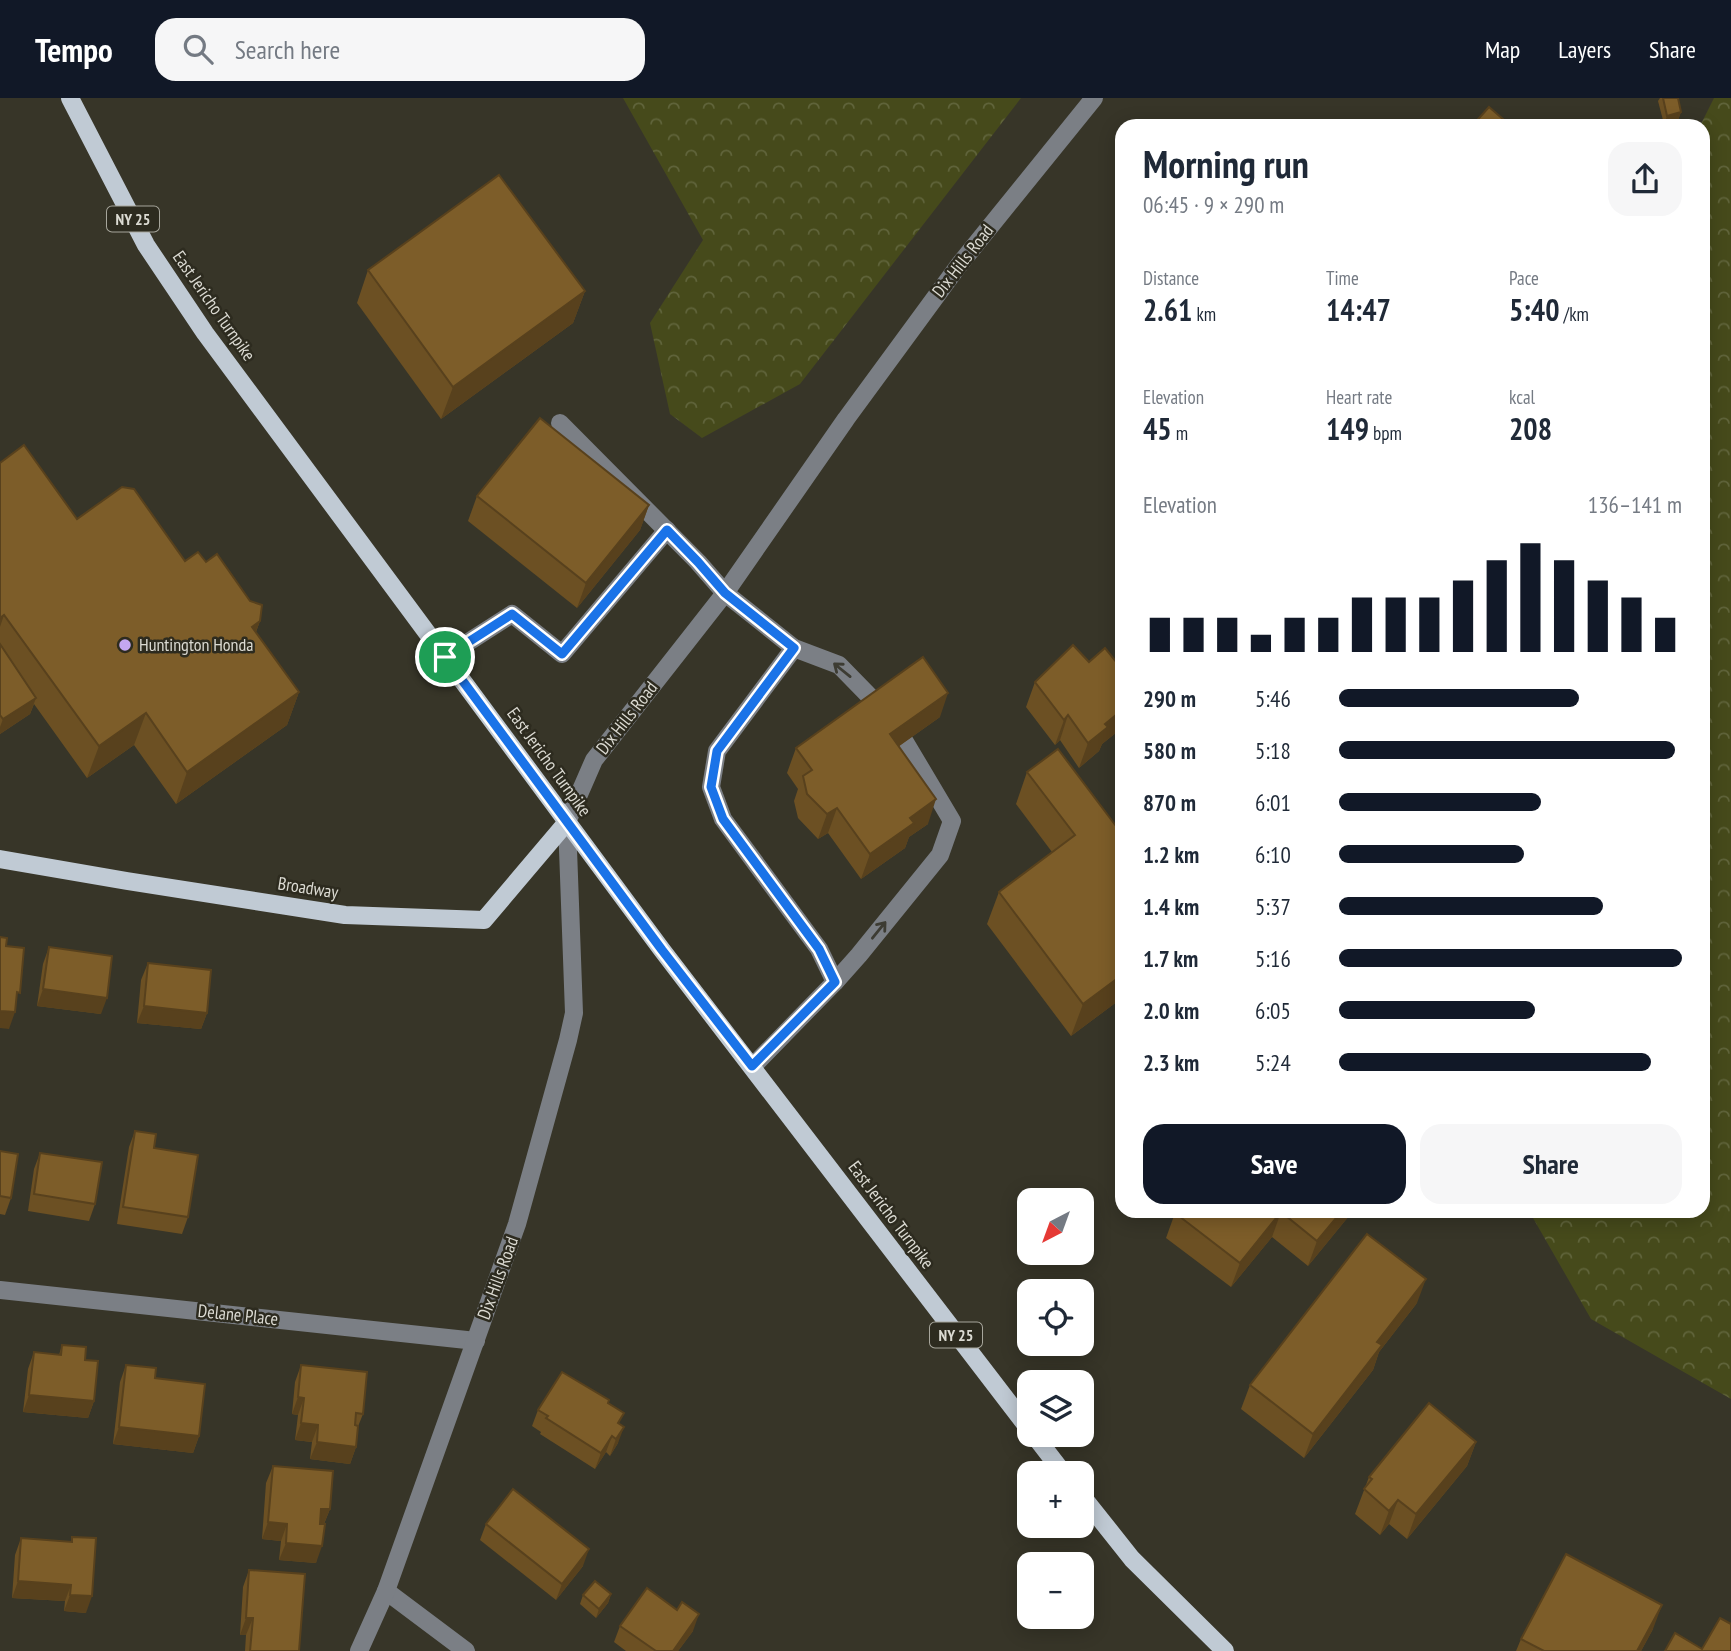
<!DOCTYPE html>
<meta charset="utf-8">
<style>
body{margin:0;font-family:"PT Sans Narrow",sans-serif;background:#f6f6f7;color:#1f2937;height:100vh;display:flex;flex-direction:column;font-size:26px;white-space:nowrap}
*{box-sizing:border-box;margin:0}
p{font-size:23px;color:#747a83}
.icon{flex:none;width:38px;height:38px;fill:none;stroke:currentColor;stroke-width:2;stroke-linecap:round;stroke-linejoin:round}
.map{position:relative;flex:1;overflow:hidden}
.sheet{position:absolute;left:1115px;top:21px;width:595px;height:1099px;display:flex;flex-direction:column;background:#fff;border-radius:21px;box-shadow:0 4px 18px #0003}
.sheet>*{flex:none}
.needle{width:46px;rotate:221deg}
.controls{position:absolute;left:1017px;top:1090px;display:grid;gap:14px}
.controls a{display:grid;place-items:center;width:77px;height:77px;border-radius:14px;background:#fff;box-shadow:0 4px 18px #0003;font-size:35px}
.pin{position:absolute;display:grid;place-items:center;width:60px;height:60px;color:#fff;margin:-30px;border:4px solid #fff;border-radius:50%;box-shadow:0 2px 7px #0007}
.round{display:grid;place-items:center;flex:none;width:74px;height:74px;border-radius:21px;background:#f6f6f7}
.headline{display:flex;align-items:center;justify-content:space-between;height:119px;padding:0 28px}
h1{font-size:38px;font-weight:600;line-height:52px}
.metrics{display:grid;grid-template-columns:repeat(3,1fr);gap:10px;height:119px;padding:7px 28px}
.metrics div{display:grid;align-content:center}
.metrics b{font-size:30px;font-weight:600}
.metrics small{font-size:19px;font-weight:400}
.metrics p{font-size:19px}
.chart{height:196px;padding:14px 28px}
.chart p{display:flex;justify-content:space-between}
.chart svg{width:100%;height:126px;margin-top:7px;stroke:#111827;stroke-width:6}
.action{display:flex;gap:14px;margin-top:auto;padding:14px 28px}
.action a{flex:1;height:80px;border-radius:21px;background:#111827;color:#fff;font-size:28px;font-weight:600;line-height:80px;text-align:center}
.action a+a{background:#f6f6f7;color:#1f2937}
ul{padding:0 28px;list-style:none;font-size:23px}
li{display:grid;grid-template-columns:112px 84px 1fr;align-items:center;height:52px}
li i{height:18px;border-radius:9px;background:#111827}
header{display:flex;align-items:center;gap:42px;box-sizing:border-box;height:98px;padding:0 35px;background:#111827;color:#fff}
header strong{font-size:33px}
nav{display:flex;gap:38px;margin-inline-start:auto;font-size:24px}
.search{width:490px;height:63px;background:#f6f6f7;display:flex;align-items:center;gap:18px;box-sizing:border-box;padding:0 24px;border-radius:21px;color:#747a83;font-size:26px}
.map>svg:first-child{display:block}
.forest{fill:url(#forest-crowns)}
.lines{fill:none;stroke-linecap:round;stroke-linejoin:round}
.minor{stroke:#7b7f85;stroke-width:18}
.major{stroke:#c0cad4;stroke-width:18}
.wall{fill:#6c5023}
.shaded-wall{fill:#58411d}
.building{fill:#7d5d29;stroke:#58411d;stroke-width:2}
.oneway{stroke:#3d3c33}
.route-casing{stroke:#fff;stroke-width:14}
.route{stroke:#1a73e8;stroke-width:9}
.poi-dot{fill:#c4a7f1;stroke:#2d2b1f;stroke-width:2.5}
.labels{text-anchor:middle;stroke-width:5;stroke-linejoin:round;paint-order:stroke}
.shield{fill:#2d2b1f;stroke:#a7a69c;stroke-width:2}
.shield-label{font-size:16px;font-weight:bold;fill:#dbdad2}
.street-label{font-size:18px;fill:#dbdad2;stroke:#2d2b1f}
.poi-label{font-size:18px;fill:#dbdad2;stroke:#2d2b1f;text-anchor:start}
</style>
<header>
<strong>Tempo</strong>
<div class="search"><svg class="icon" aria-label="search" viewBox="0 0 24 24"><circle cx="10" cy="10" r="6"/><path d="M15 15l6 6"/></svg>Search here</div>
<nav><a>Map</a><a>Layers</a><a>Share</a></nav>
</header>
<div class="map">
<svg width="1731" height="1553" viewBox="0 0 1731 1553">
<defs>
<pattern id="forest-crowns" width="20" height="18" patternUnits="userSpaceOnUse" patternTransform="scale(1.75)"><rect width="20" height="18" fill="#464a1b"/><path d="M2 6a3 3 0 1 1 6 0M12 15a3 3 0 1 1 6 0" fill="none" stroke="#60643b"/></pattern>
</defs>
<rect width="100%" height="100%" fill="#373528"/>
<g class="forest">
<path d="M 623,0 L 1021,0 L 800,286 L 702,340 L 670,316 L 650,225 L 703,142 Z"/>
<path d="M 1714,0 L 1731,0 L 1731,1301 L 1591,1221 L 1529,1113 L 1703,1113 L 1703,28 L 1700,28 Z"/>
</g>
<g class="lines">
<g class="minor">
<path d="M 560,325 L 698,464 L 725,495 L 794,550 L 717,653 L 711,689 L 723,721 L 819,851 L 835,884"/>
<path d="M 794,550 L 839,567 L 880,609"/>
<path d="M 445,559 L 512,516 L 562,556 L 667,432"/>
<path d="M 753,968 L 835,884 L 859,857 L 940,757 L 952,723 L 905,644"/>
<path d="M 0,1192 L 476,1243"/>
<path d="M 386,1493 L 466,1553"/>
<path d="M 359,1553 L 386,1493 L 517,1126 L 568,942 L 574,915 L 567,724 L 594,662 L 725,495 L 846,321 L 959,167 L 1094,0"/>
</g>
<g class="major">
<path d="M 70,0 L 146,147 L 205,235 L 662,852 L 1029,1331"/>
<path d="M 0,761 L 127,783 L 345,817 L 484,822 L 567,724"/>
<path d="M 1034,1337 L 1064,1376"/>
<path d="M 1082,1398 L 1132,1461 L 1225,1553"/>
</g>
</g>
<g class="wall">
<path d="M 1660,0 L 1678,0 L 1681,14 L 1678,22 L 1664,26 L 1658,3 Z"/>
<path d="M 368,172 L 585,193 L 573,225 L 441,321 L 357,205 Z"/>
<path d="M 0,365 L 77,421 L 185,463 L 206,464 L 260,523 L 256,534 L 299,594 L 287,627 L 176,706 L 134,647 L 87,680 L 34,606 L 30,616 L 0,636 Z"/>
<path d="M 477,398 L 649,407 L 640,432 L 577,510 L 468,423 Z"/>
<path d="M 1089,564 L 1122,571 L 1122,630 L 1102,646 L 1099,653 L 1079,670 L 1060,642 L 1055,647 L 1026,609 L 1035,584 Z"/>
<path d="M 940,619 L 899,648 L 928,726 L 909,739 L 905,750 L 861,781 L 828,735 L 818,741 L 798,720 L 794,703 L 798,691 L 787,675 L 796,650 Z"/>
<path d="M 1058,651 L 1122,900 L 1071,938 L 987,826 L 999,794 L 1052,754 L 1016,706 L 1027,674 Z"/>
<path d="M 49,849 L 101,916 L 37,908 L 43,866 Z"/>
<path d="M 148,865 L 207,915 L 201,931 L 137,925 L 141,882 Z"/>
<path d="M 135,1033 L 154,1050 L 188,1119 L 182,1136 L 117,1126 L 129,1049 Z"/>
<path d="M 0,1053 L 11,1100 L 5,1117 L 0,1116 Z"/>
<path d="M 40,1055 L 95,1106 L 89,1123 L 28,1113 L 34,1071 Z"/>
<path d="M 1353,1113 L 1308,1168 L 1272,1139 L 1231,1189 L 1166,1140 L 1175,1115 Z"/>
<path d="M 1417,1205 L 1379,1254 L 1373,1272 L 1304,1360 L 1241,1311 L 1250,1287 Z"/>
<path d="M 62,1247 L 85,1262 L 94,1303 L 88,1320 L 23,1314 L 28,1271 L 34,1254 L 59,1257 Z"/>
<path d="M 126,1267 L 155,1280 L 199,1338 L 193,1355 L 113,1346 L 120,1284 Z"/>
<path d="M 301,1267 L 363,1316 L 357,1331 L 356,1349 L 350,1366 L 310,1361 L 312,1344 L 295,1342 L 298,1317 L 292,1316 L 295,1284 Z"/>
<path d="M 609,1305 L 620,1326 L 618,1345 L 610,1358 L 606,1354 L 595,1371 L 540,1336 L 541,1334 L 532,1328 L 538,1312 Z"/>
<path d="M 1476,1344 L 1467,1368 L 1407,1441 L 1389,1426 L 1380,1437 L 1355,1416 L 1369,1379 Z"/>
<path d="M 273,1368 L 330,1411 L 324,1426 L 316,1465 L 279,1462 L 281,1443 L 262,1441 L 266,1385 Z"/>
<path d="M 486,1426 L 583,1468 L 556,1502 L 480,1442 Z"/>
<path d="M 72,1439 L 86,1515 L 64,1513 L 65,1503 L 12,1500 L 15,1457 L 21,1440 L 71,1444 Z"/>
<path d="M 249,1472 L 299,1553 L 245,1553 L 246,1537 L 240,1537 L 243,1489 Z"/>
<path d="M 611,1496 L 608,1505 L 596,1520 L 580,1506 L 583,1497 Z"/>
<path d="M 677,1512 L 693,1533 L 678,1553 L 626,1553 L 614,1544 L 620,1528 Z"/>
<path d="M 1653,1531 L 1641,1553 L 1516,1553 L 1521,1541 Z"/>
</g>
<g class="shaded-wall">
<path d="M 1681,14 L 1678,22 L 1664,26 L 1667,18 Z"/>
<path d="M 585,193 L 573,225 L 441,321 L 453,289 Z"/>
<path d="M 649,407 L 640,432 L 577,510 L 586,485 Z"/>
<path d="M 4,517 L 0,529 L 0,520 Z"/>
<path d="M 260,523 L 248,555 L 252,529 Z"/>
<path d="M 299,594 L 287,627 L 176,706 L 187,674 Z"/>
<path d="M 948,595 L 940,619 L 881,661 L 890,636 Z"/>
<path d="M 36,600 L 30,616 L 0,636 L 0,629 L 3,621 Z"/>
<path d="M 1122,612 L 1122,630 L 1102,646 L 1099,653 L 1079,670 L 1088,645 L 1105,626 Z"/>
<path d="M 146,615 L 134,647 L 87,680 L 99,648 Z"/>
<path d="M 1068,617 L 1060,642 L 1055,647 L 1064,622 Z"/>
<path d="M 936,701 L 928,726 L 909,739 L 905,750 L 861,781 L 870,756 L 910,720 Z"/>
<path d="M 837,710 L 828,735 L 818,741 L 827,716 Z"/>
<path d="M 1122,877 L 1122,900 L 1071,938 L 1083,906 Z"/>
<path d="M 43,891 L 107,900 L 101,916 L 37,908 Z"/>
<path d="M 144,908 L 207,915 L 201,931 L 137,925 Z"/>
<path d="M 0,913 L 15,914 L 9,931 L 0,930 Z"/>
<path d="M 1342,1113 L 1353,1113 L 1308,1168 L 1317,1143 Z"/>
<path d="M 1281,1114 L 1272,1139 L 1231,1189 L 1240,1165 Z"/>
<path d="M 1426,1181 L 1417,1205 L 1379,1254 L 1373,1272 L 1304,1360 L 1313,1336 L 1377,1244 Z"/>
<path d="M 29,1297 L 94,1303 L 88,1320 L 23,1314 Z"/>
<path d="M 298,1299 L 304,1300 L 298,1317 L 292,1316 Z"/>
<path d="M 301,1325 L 318,1327 L 312,1344 L 295,1342 Z"/>
<path d="M 119,1329 L 199,1338 L 193,1355 L 113,1346 Z"/>
<path d="M 624,1329 L 618,1345 L 610,1358 L 616,1341 Z"/>
<path d="M 612,1338 L 606,1354 L 595,1371 L 601,1355 Z"/>
<path d="M 317,1344 L 356,1349 L 350,1366 L 310,1361 Z"/>
<path d="M 1476,1344 L 1467,1368 L 1407,1441 L 1416,1416 Z"/>
<path d="M 1398,1402 L 1389,1426 L 1380,1437 L 1389,1413 Z"/>
<path d="M 321,1411 L 330,1411 L 323,1428 L 315,1427 Z"/>
<path d="M 268,1424 L 287,1426 L 281,1443 L 262,1441 Z"/>
<path d="M 286,1445 L 322,1448 L 316,1465 L 279,1462 Z"/>
<path d="M 589,1451 L 583,1468 L 556,1502 L 562,1486 Z"/>
<path d="M 18,1483 L 71,1487 L 65,1503 L 12,1500 Z"/>
<path d="M 611,1496 L 608,1505 L 596,1520 L 599,1511 Z"/>
<path d="M 70,1497 L 92,1498 L 86,1515 L 64,1513 Z"/>
<path d="M 1662,1507 L 1653,1531 L 1641,1553 L 1637,1553 Z"/>
<path d="M 699,1516 L 693,1533 L 678,1553 L 673,1553 Z"/>
<path d="M 246,1520 L 253,1520 L 246,1537 L 240,1537 Z"/>
</g>
<g class="building">
<path d="M 1663,0 L 1678,0 L 1681,14 L 1667,18 Z"/>
<path d="M 1489,9 L 1511,28 L 1472,28 Z"/>
<path d="M 499,77 L 585,193 L 453,289 L 368,172 Z"/>
<path d="M 540,320 L 649,407 L 586,485 L 477,398 Z"/>
<path d="M 24,347 L 77,421 L 122,389 L 134,391 L 185,463 L 198,454 L 206,464 L 217,456 L 250,503 L 262,507 L 260,523 L 252,529 L 299,594 L 187,674 L 146,615 L 99,648 L 4,517 L 0,520 L 0,365 Z"/>
<path d="M 0,546 L 36,600 L 3,621 L 0,617 Z"/>
<path d="M 1073,547 L 1089,564 L 1105,550 L 1122,571 L 1122,612 L 1105,626 L 1108,629 L 1088,645 L 1068,617 L 1064,622 L 1035,584 Z"/>
<path d="M 923,559 L 948,595 L 890,636 L 936,701 L 910,720 L 914,725 L 870,756 L 837,710 L 827,716 L 807,696 L 803,678 L 812,672 L 796,650 Z"/>
<path d="M 1058,651 L 1122,736 L 1122,877 L 1083,906 L 999,794 L 1075,737 L 1027,674 Z"/>
<path d="M 0,839 L 7,840 L 6,848 L 24,850 L 20,895 L 17,894 L 15,914 L 0,913 Z"/>
<path d="M 49,849 L 112,858 L 107,900 L 43,891 Z"/>
<path d="M 148,865 L 211,872 L 207,915 L 144,908 Z"/>
<path d="M 135,1033 L 156,1036 L 154,1050 L 198,1057 L 188,1119 L 123,1109 Z"/>
<path d="M 0,1053 L 18,1056 L 11,1100 L 0,1098 Z"/>
<path d="M 40,1055 L 102,1064 L 95,1106 L 34,1096 Z"/>
<path d="M 1177,1113 L 1342,1113 L 1317,1143 L 1281,1114 L 1240,1165 L 1175,1115 Z"/>
<path d="M 1367,1136 L 1426,1181 L 1377,1244 L 1382,1247 L 1313,1336 L 1250,1287 Z"/>
<path d="M 62,1247 L 86,1249 L 85,1262 L 98,1263 L 94,1303 L 29,1297 L 34,1254 L 61,1257 Z"/>
<path d="M 126,1267 L 156,1270 L 155,1280 L 205,1286 L 199,1338 L 119,1329 Z"/>
<path d="M 301,1267 L 367,1274 L 363,1316 L 356,1315 L 355,1327 L 358,1328 L 356,1349 L 317,1344 L 318,1327 L 301,1325 L 304,1300 L 298,1299 Z"/>
<path d="M 562,1274 L 609,1302 L 608,1305 L 624,1315 L 618,1325 L 624,1329 L 616,1341 L 612,1338 L 601,1355 L 546,1320 L 548,1318 L 538,1312 Z"/>
<path d="M 1429,1305 L 1476,1344 L 1416,1416 L 1398,1402 L 1389,1413 L 1364,1391 L 1372,1381 L 1369,1379 Z"/>
<path d="M 273,1368 L 333,1373 L 330,1411 L 321,1411 L 320,1426 L 325,1426 L 322,1448 L 286,1445 L 287,1426 L 268,1424 Z"/>
<path d="M 513,1391 L 589,1451 L 562,1486 L 486,1426 Z"/>
<path d="M 72,1439 L 96,1440 L 92,1498 L 70,1497 L 71,1487 L 18,1483 L 21,1440 L 72,1444 Z"/>
<path d="M 1566,1456 L 1662,1507 L 1637,1553 L 1544,1553 L 1521,1541 Z"/>
<path d="M 249,1472 L 305,1476 L 299,1553 L 250,1553 L 253,1520 L 246,1520 Z"/>
<path d="M 595,1483 L 611,1496 L 599,1511 L 583,1497 Z"/>
<path d="M 647,1490 L 677,1512 L 682,1504 L 699,1516 L 673,1553 L 656,1553 L 620,1528 Z"/>
<path d="M 1720,1520 L 1731,1526 L 1731,1553 L 1665,1553 L 1675,1535 L 1702,1551 Z"/>
</g>
<defs><path id="oneway-shaft" d="M-6 0H5M1.5-3L5.5 0L1.5 3" fill="none" stroke-width="1.6" stroke-linecap="round" stroke-linejoin="round" transform="scale(1.75)"/></defs>
<g class="oneway">
<use href="#oneway-shaft" transform="translate(842 572) rotate(-141)"/>
<use href="#oneway-shaft" transform="translate(879 832) rotate(-51)"/>
</g>
<g class="lines">
<g class="route-casing">
<path id="route" d="M 667,432 L 698,464 L 725,495 L 794,550 L 717,653 L 711,689 L 723,721 L 819,851 L 835,884 L 752,968 L 662,852 L 445,559 L 512,516 L 562,556 Z"/>
</g>
<use href="#route" class="route"/>
</g>
<circle class="poi-dot" cx="125" cy="547" r="7"/>
<g class="labels">
<g class="shield">
<rect x="107" y="108.5" width="52" height="25" rx="5"/>
<rect x="930" y="1224.5" width="52" height="25" rx="5"/>
</g>
<g class="shield-label">
<text x="133" y="127">NY 25</text>
<text x="956" y="1243">NY 25</text>
</g>
<g class="street-label">
<text transform="translate(963 163) rotate(-52)" y="6">Dix Hills Road</text>
<text transform="translate(214 208) rotate(55)" y="6">East Jericho Turnpike</text>
<text transform="translate(627 620) rotate(-52)" y="6">Dix Hills Road</text>
<text transform="translate(549 664) rotate(54)" y="6">East Jericho Turnpike</text>
<text transform="translate(308 790) rotate(9)" y="6">Broadway</text>
<text transform="translate(891 1117) rotate(53)" y="6">East Jericho Turnpike</text>
<text transform="translate(498 1180) rotate(-70)" y="6">Dix Hills Road</text>
<text transform="translate(238 1217) rotate(6)" y="6">Delane Place</text>
</g>
<g class="poi-label">
<text x="139" y="553">Huntington Honda</text>
</g>
</g>
</svg>
<div class="controls">
<a><svg class="needle" viewBox="-14 -14 28 28"><path d="M0-13l5 13h-10z" fill="#e53935"/><path d="M0 13l5-13h-10z" fill="#747a83"/></svg></a>
<a><svg class="icon" aria-label="locate" viewBox="0 0 24 24"><circle cx="12" cy="12" r="6"/><path d="M12 2v4M12 18v4M2 12h4M18 12h4"/></svg></a>
<a><svg class="icon" aria-label="layers" viewBox="0 0 24 24"><path d="M12 4l9 5-9 5-9-5zM3 14l9 5 9-5"/></svg></a>
<a>+</a>
<a>−</a>
</div>
<div class="pin" style="left:445px;top:559px;background:#1e9e55"><svg class="icon" aria-label="arrive" viewBox="0 0 24 24"><path d="M6 21V4h12l-3 4 3 4H6"/></svg></div>
<section class="sheet">
<div class="headline"><div><h1>Morning run</h1><p>06:45 · 9 × 290 m</p></div><a class="round"><svg class="icon" aria-label="share" viewBox="0 0 24 24"><path d="M12 15V3M7 8l5-5 5 5M5 13v7h14v-7"/></svg></a></div>
<div class="metrics">
<div><p>Distance</p><b>2.61<small> km</small></b></div>
<div><p>Time</p><b>14:47</b></div>
<div><p>Pace</p><b>5:40<small> /km</small></b></div>
</div>
<div class="metrics">
<div><p>Elevation</p><b>45<small> m</small></b></div>
<div><p>Heart rate</p><b>149<small> bpm</small></b></div>
<div><p>kcal</p><b>208</b></div>
</div>
<div class="chart"><p><span>Elevation</span>136–141 m</p>
<svg viewBox="0 0 160 44" preserveAspectRatio="none"><path d="M5 44V32M15 44V32M25 44V32M35 44V38M45 44V32M55 44V32M65 44V25M75 44V25M85 44V25M95 44V19M105 44V12M115 44V6M125 44V12M135 44V19M145 44V25M155 44V32"/></svg>
</div>
<ul>
<li><b>290 m</b>5:46<i style="width:70%"></i></li>
<li><b>580 m</b>5:18<i style="width:98%"></i></li>
<li><b>870 m</b>6:01<i style="width:59%"></i></li>
<li><b>1.2 km</b>6:10<i style="width:54%"></i></li>
<li><b>1.4 km</b>5:37<i style="width:77%"></i></li>
<li><b>1.7 km</b>5:16<i style="width:100%"></i></li>
<li><b>2.0 km</b>6:05<i style="width:57%"></i></li>
<li><b>2.3 km</b>5:24<i style="width:91%"></i></li>
</ul>
<div class="action"><a>Save</a><a>Share</a></div>
</section>
</div>
